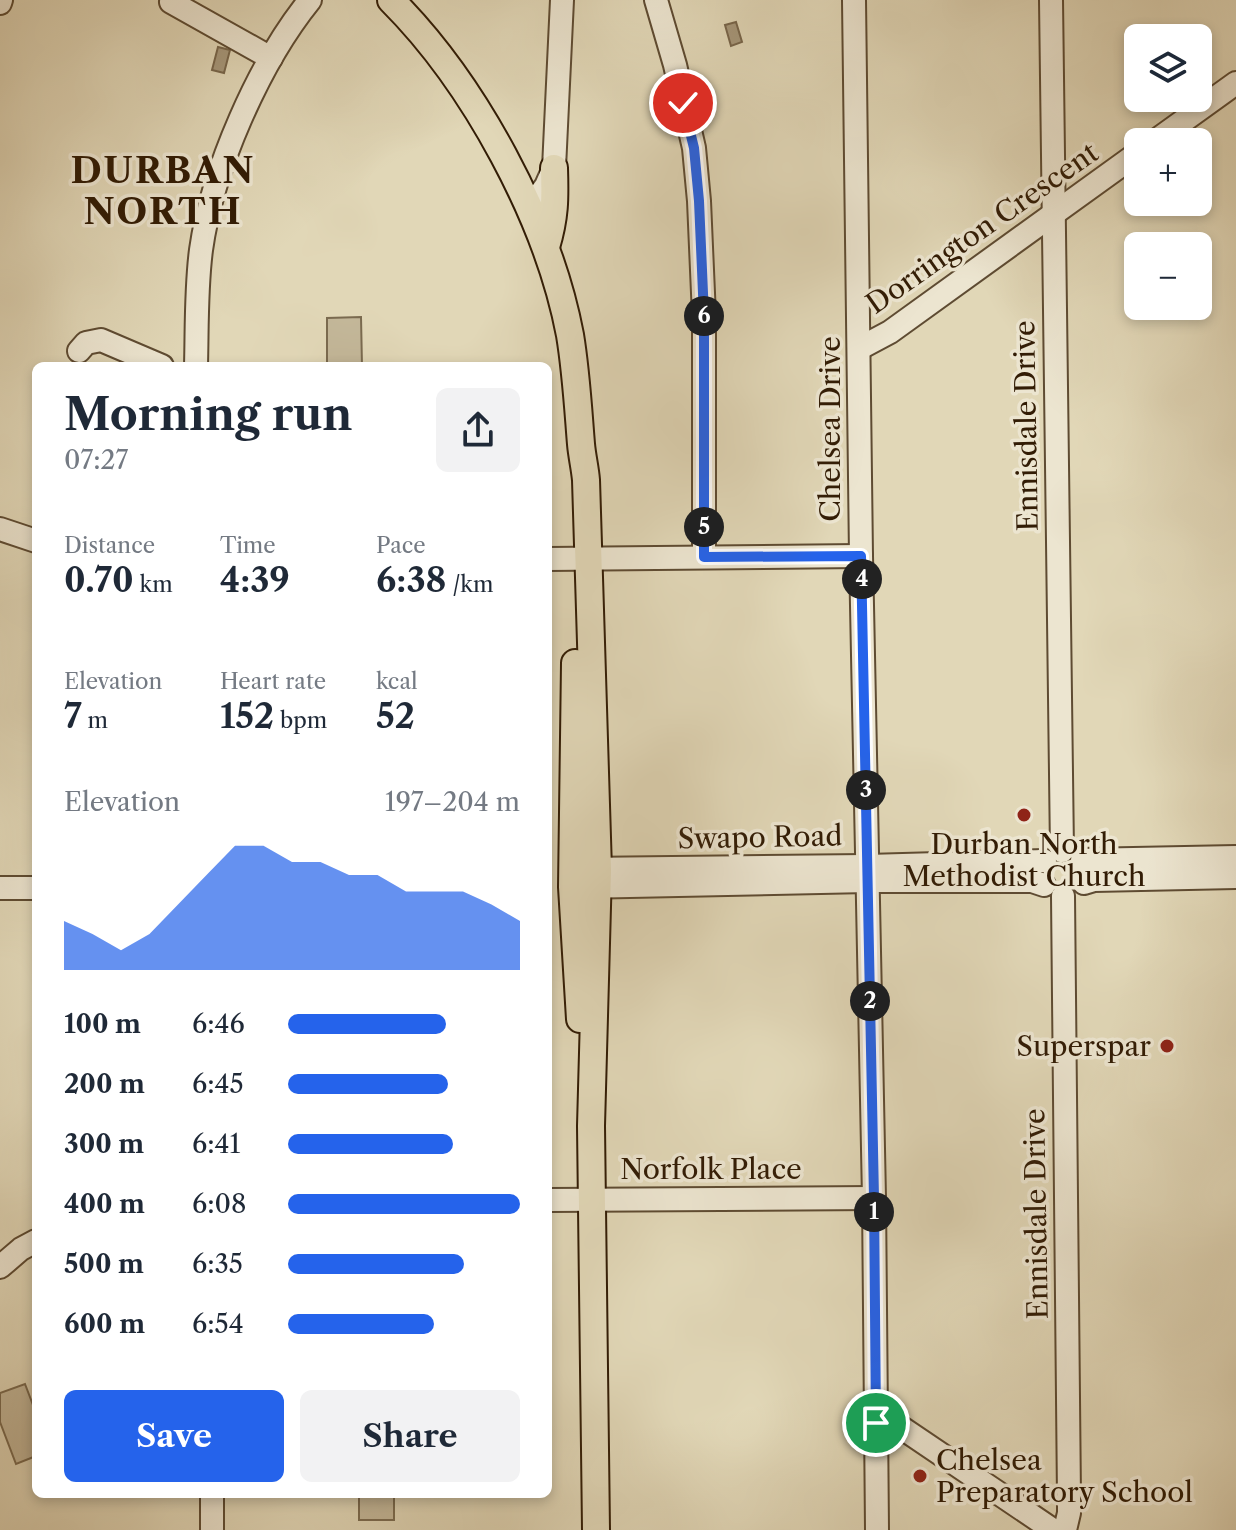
<!DOCTYPE html>
<meta charset="utf-8">
<style>
body{margin:0;font-family:"Libre Caslon Text",serif;background:#f2f2f3;color:#1f2937;height:100vh;display:flex;flex-direction:column;font-size:30px;white-space:nowrap}
*{box-sizing:border-box;margin:0}
p{font-size:26px;color:#747a83}
.icon{flex:none;width:44px;height:44px;fill:none;stroke:currentColor;stroke-width:2;stroke-linecap:round;stroke-linejoin:round}
.map{position:relative;flex:1;overflow:hidden}
.panel{position:absolute;left:32px;top:362px;width:520px;height:1136px;display:flex;flex-direction:column;background:#fff;border-radius:12px;box-shadow:0 4px 12px #0003}
.panel>*{flex:none}
.controls{position:absolute;left:1124px;top:24px;display:grid;gap:16px}
.controls a{display:grid;place-items:center;width:88px;height:88px;border-radius:12px;background:#fff;box-shadow:0 4px 12px #0003;font-size:40px}
.pin{position:absolute;display:grid;place-items:center;width:68px;height:68px;color:#fff;margin:-34px;border:4px solid #fff;border-radius:50%;box-shadow:0 2px 8px #0007}
.km{position:absolute;width:40px;height:40px;margin:-20px;border-radius:50%;background:#222;color:#fff;font-size:22px;line-height:40px;text-align:center}
.round{display:grid;place-items:center;flex:none;width:84px;height:84px;border-radius:12px;background:#f2f2f3}
.headline{display:flex;align-items:center;justify-content:space-between;height:136px;padding:0 32px}
h1{font-size:44px;font-weight:700;line-height:60px}
.metrics{display:grid;grid-template-columns:repeat(3,1fr);gap:12px;height:136px;padding:8px 32px}
.metrics div{display:grid;align-content:center}
.metrics b{font-size:34px;font-weight:700}
.metrics small{font-size:22px;font-weight:400}
.metrics p{font-size:22px}
.chart{height:224px;padding:16px 32px}
.chart p{display:flex;justify-content:space-between}
.chart svg{width:100%;height:144px;margin-top:8px;fill:#2563eb;opacity:.7}
.action{display:flex;gap:16px;margin-top:auto;padding:16px 32px}
.action a{flex:1;height:92px;border-radius:12px;background:#2563eb;color:#fff;font-size:32px;font-weight:700;line-height:92px;text-align:center}
.action a+a{background:#f2f2f3;color:#1f2937}
ul{padding:0 32px;list-style:none;font-size:26px}
li{display:grid;grid-template-columns:128px 96px 1fr;align-items:center;height:60px}
li i{height:20px;border-radius:10px;background:#2563eb}
.map>svg:first-child{display:block}
.green{fill:#c3b799;stroke:#7a6a4f;stroke-width:2}
.water{fill:#a6977a;stroke:#78664b;stroke-width:2}
.lines{fill:none;stroke-linecap:round;stroke-linejoin:round}
.minor-casing{stroke:#5e4b32;stroke-width:26}
.major-casing{stroke:#321c05;stroke-width:30}
.minor{stroke:#ece5d0;stroke-width:22}
.major{stroke:#e1d7b7;stroke-width:26}
.route-casing{stroke:#fff;stroke-width:16}
.route{stroke:#2563eb;stroke-width:10}
.poi-dot{fill:#8f2418;stroke:#ece5d0;stroke-width:3}
.labels{text-anchor:middle;stroke-width:7;stroke-linejoin:round;paint-order:stroke}
.street-label{font-size:28px;fill:#321c05;stroke:#ece5d0}
.poi-label{font-size:28px;fill:#321c05;stroke:#ece5d0}
.district-label{font-size:36px;font-weight:bold;letter-spacing:2px;fill:#321c05;stroke:#ece5d0}
</style>
<div class="map">
<svg width="1236" height="1530" viewBox="0 0 1236 1530">
<rect width="100%" height="100%" fill="#e1d7b7"/>
<filter id="stains"><feTurbulence type="fractalNoise" baseFrequency=".0025" numOctaves="4"/><feColorMatrix values="0 0 0 0 .2 0 0 0 0 .09 0 0 0 0 .02 0 0 0 .5 -.17"/></filter>
<radialGradient id="worn" r=".72"><stop offset=".6" stop-color="#630" stop-opacity="0"/><stop offset="1" stop-color="#630" stop-opacity=".3"/></radialGradient>
<g class="green">
<path d="M 361,317 L 362,366 L 327,366 L 327,318 Z"/>
<path d="M 25,1384 L 36,1413 L 36,1456 L 16,1464 L 0,1422 L 0,1393 Z"/>
<rect x="359" y="1494" width="35" height="26"/>
</g>
<g class="water">
<path d="M 736,22 L 742,42 L 731,46 L 725,25 Z"/>
<path d="M 218,47 L 230,50 L 224,73 L 212,70 Z"/>
</g>
<g class="lines">
<g class="minor-casing">
<g id="minor">
<path d="M 656,0 L 675,65 L 694,148 L 699,201 L 704,316 L 704,557"/>
<path d="M 854,0 L 861,556 L 874,1198 L 877,1530"/>
<path d="M 1051,0 L 1062,851"/>
<path d="M 171,2 L 271,58"/>
<path d="M 0,3 L 1,0"/>
<path d="M 1154,142 L 1236,83"/>
<path d="M 530,208 L 546,186 L 554,168 L 562,0"/>
<path d="M 860,348 L 890,332 L 1138,153"/>
<path d="M 79,351 L 86,343 L 101,340 L 162,366"/>
<path d="M 196,366 C 197,327 196,288 201,250 C 212,170 259,63 310,0"/>
<path d="M 0,529 L 36,541"/>
<path d="M 548,559 L 861,556"/>
<path d="M 1082,860 L 1236,857"/>
<path d="M 581,869 L 867,866 L 1045,861"/>
<path d="M 1084,883 L 1094,880 L 1236,877"/>
<path d="M 581,887 L 868,881 L 1032,881 L 1044,885"/>
<path d="M 0,888 L 36,888"/>
<path d="M 1063,896 L 1069,1498 L 1069,1513 L 1065,1530"/>
<path d="M 548,1200 L 874,1198"/>
<path d="M 0,1267 L 21,1249 L 36,1241"/>
<path d="M 876,1423 L 891,1424 L 902,1428 L 1053,1530"/>
<path d="M 212,1494 L 212,1530"/>
</g>
</g>
<g class="major-casing">
<g id="major">
<path d="M 391,0 C 474,83 548,219 570,335 C 576,371 578,407 581,444 C 582,456 585,468 586,480 L 598,870 L 591,1126 L 596,1530"/>
<path d="M 546,247 C 555,217 555,199 554,168"/>
<path d="M 575,663 L 572,887 L 580,1019"/>
</g>
</g>
<use href="#minor" class="minor"/>
<use href="#major" class="major"/>
</g>
<g class="lines">
<g class="route-casing">
<path id="route" d="M 683,103 L 694,148 L 699,201 L 704,316 L 704,557 L 861,556 L 874,1198 L 876,1423"/>
</g>
<use href="#route" class="route"/>
</g>
<g class="poi-dot">
<circle cx="1024" cy="815" r="8"/>
<circle cx="1167" cy="1046" r="8"/>
<circle cx="920" cy="1476" r="8"/>
</g>
<g class="labels">
<g class="street-label">
<text transform="translate(982 228) rotate(-35)" y="10">Dorrington Crescent</text>
<text transform="translate(1026 426) rotate(-91)" y="10">Ennisdale Drive</text>
<text transform="translate(830 429) rotate(-90)" y="10">Chelsea Drive</text>
<text transform="translate(760 837) rotate(-1)" y="10">Swapo Road</text>
<text x="711" y="1179">Norfolk Place</text>
<text transform="translate(1036 1214) rotate(-91)" y="10">Ennisdale Drive</text>
</g>
<g class="poi-label">
<text x="1024" y="854">Durban North<tspan x="1024" dy="32">Methodist Church</tspan></text>
<text x="1151" y="1056" text-anchor="end">Superspar</text>
<text x="936" y="1470" text-anchor="start">Chelsea<tspan x="936" dy="32">Preparatory School</tspan></text>
</g>
<g class="district-label">
<text x="163" y="183">DURBAN<tspan x="163" dy="41">NORTH</tspan></text>
</g>
</g>
<rect width="100%" height="100%" filter="url(#stains)"/>
<rect width="100%" height="100%" fill="url(#worn)"/>
</svg>
<div class="controls">
<a><svg class="icon" aria-label="layers" viewBox="0 0 24 24"><path d="M12 4l9 5-9 5-9-5zM3 14l9 5 9-5"/></svg></a>
<a>+</a>
<a>−</a>
</div>
<div class="pin" style="left:876px;top:1423px;background:#1e9e55"><svg class="icon" aria-label="arrive" viewBox="0 0 24 24"><path d="M6 21V4h12l-3 4 3 4H6"/></svg></div>
<div class="pin" style="left:683px;top:103px;background:#d93025"><svg class="icon" aria-label="check" viewBox="0 0 24 24"><path d="M5 12l5 5 9-10"/></svg></div>
<b class="km" style="left:874px;top:1212px">1</b>
<b class="km" style="left:870px;top:1001px">2</b>
<b class="km" style="left:866px;top:790px">3</b>
<b class="km" style="left:862px;top:579px">4</b>
<b class="km" style="left:704px;top:527px">5</b>
<b class="km" style="left:704px;top:316px">6</b>
<section class="panel">
<div class="headline"><div><h1>Morning run</h1><p>07:27</p></div><a class="round"><svg class="icon" aria-label="share" viewBox="0 0 24 24"><path d="M12 15V3M7 8l5-5 5 5M5 13v7h14v-7"/></svg></a></div>
<div class="metrics">
<div><p>Distance</p><b>0.70<small> km</small></b></div>
<div><p>Time</p><b>4:39</b></div>
<div><p>Pace</p><b>6:38<small> /km</small></b></div>
</div>
<div class="metrics">
<div><p>Elevation</p><b>7<small> m</small></b></div>
<div><p>Heart rate</p><b>152<small> bpm</small></b></div>
<div><p>kcal</p><b>52</b></div>
</div>
<div class="chart"><p><span>Elevation</span>197–204 m</p>
<svg viewBox="0 0 160 44" preserveAspectRatio="none"><path d="M0 44V29L10 33L20 38L30 33L40 24L50 15L60 6L70 6L80 11L90 11L100 15L110 15L120 20L130 20L140 20L150 24L160 29V44z"/></svg>
</div>
<ul>
<li><b>100 m</b>6:46<i style="width:68%"></i></li>
<li><b>200 m</b>6:45<i style="width:69%"></i></li>
<li><b>300 m</b>6:41<i style="width:71%"></i></li>
<li><b>400 m</b>6:08<i style="width:100%"></i></li>
<li><b>500 m</b>6:35<i style="width:76%"></i></li>
<li><b>600 m</b>6:54<i style="width:63%"></i></li>
</ul>
<div class="action"><a>Save</a><a>Share</a></div>
</section>
</div>
